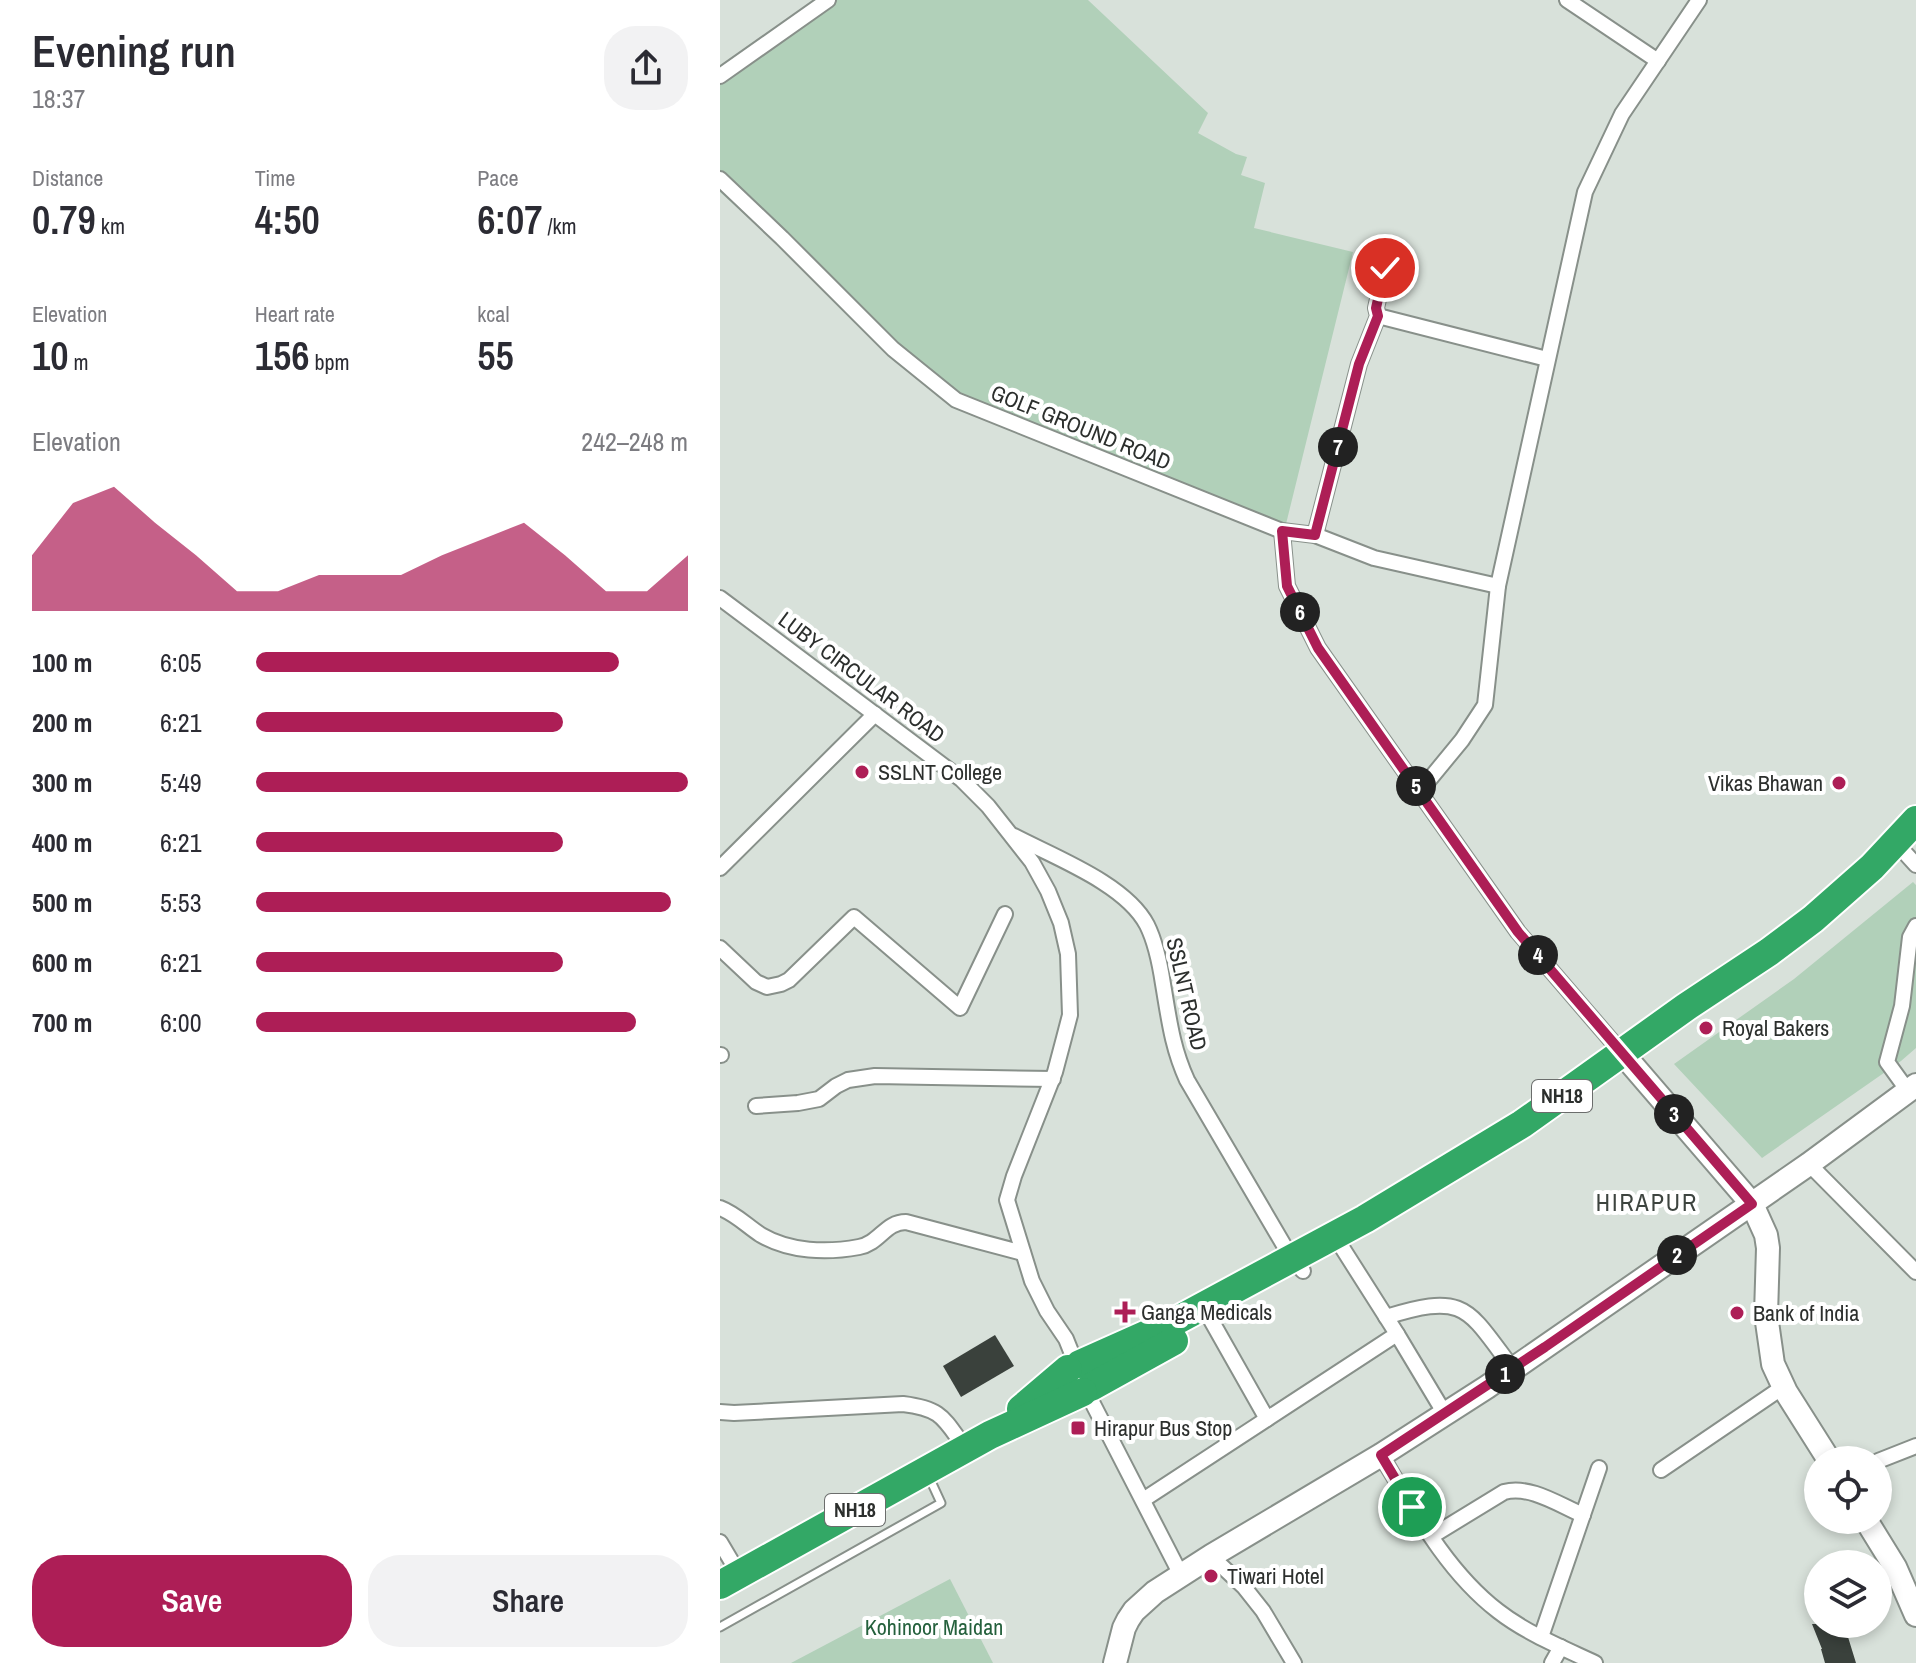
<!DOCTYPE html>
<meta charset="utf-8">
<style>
body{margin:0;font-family:"Archivo Narrow",sans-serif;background:#f2f2f3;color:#2b2b33;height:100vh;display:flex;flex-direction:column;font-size:30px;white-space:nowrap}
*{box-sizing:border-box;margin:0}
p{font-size:26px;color:#7c7c81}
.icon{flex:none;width:44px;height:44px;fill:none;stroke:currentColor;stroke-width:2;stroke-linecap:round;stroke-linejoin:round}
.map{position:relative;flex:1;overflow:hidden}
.sheet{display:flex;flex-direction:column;background:#fff;width:720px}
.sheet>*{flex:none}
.controls{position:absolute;left:1084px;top:1446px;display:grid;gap:16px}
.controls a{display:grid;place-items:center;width:88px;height:88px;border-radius:50%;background:#fff;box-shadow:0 4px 12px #0003;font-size:40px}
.pin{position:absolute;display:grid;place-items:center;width:68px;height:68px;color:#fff;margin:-34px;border:4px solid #fff;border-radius:50%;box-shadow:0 2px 8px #0007}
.km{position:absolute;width:40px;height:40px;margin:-20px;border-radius:50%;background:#222;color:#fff;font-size:22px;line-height:40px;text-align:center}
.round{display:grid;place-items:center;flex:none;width:84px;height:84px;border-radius:32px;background:#f2f2f3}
.head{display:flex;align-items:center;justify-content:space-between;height:136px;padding:0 32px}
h1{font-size:44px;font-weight:600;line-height:60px}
.stats{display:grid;grid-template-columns:repeat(3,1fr);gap:12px;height:136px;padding:8px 32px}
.stats div{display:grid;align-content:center}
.stats b{font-size:40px;font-weight:600}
.stats small{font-size:22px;font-weight:400}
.stats p{font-size:22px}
.chart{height:224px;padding:16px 32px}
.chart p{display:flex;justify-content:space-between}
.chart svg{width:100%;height:144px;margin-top:8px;fill:#ad1e56;opacity:.7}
.button{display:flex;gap:16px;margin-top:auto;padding:16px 32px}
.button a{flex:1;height:92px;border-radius:32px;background:#ad1e56;color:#fff;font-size:32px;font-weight:600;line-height:92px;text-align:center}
.button a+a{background:#f2f2f3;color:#2b2b33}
ul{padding:0 32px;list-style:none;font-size:26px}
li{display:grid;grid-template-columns:128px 96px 1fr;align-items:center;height:60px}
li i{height:20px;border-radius:10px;background:#ad1e56}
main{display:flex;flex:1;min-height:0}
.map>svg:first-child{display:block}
.green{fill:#b1d0b9}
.building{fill:#3a413c}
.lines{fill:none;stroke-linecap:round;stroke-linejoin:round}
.lane-casing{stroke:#88908a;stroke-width:11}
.street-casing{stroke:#88908a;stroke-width:18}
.secondary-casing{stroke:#88908a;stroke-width:26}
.highway-casing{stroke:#fff;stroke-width:32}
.lane{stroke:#fff;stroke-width:7}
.street{stroke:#fff;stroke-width:14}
.secondary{stroke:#fff;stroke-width:22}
.highway{stroke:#33a866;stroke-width:28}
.route-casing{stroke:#fff;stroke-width:16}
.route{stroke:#ad1e56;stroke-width:10}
.poi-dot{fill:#ad1e56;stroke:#fff;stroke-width:3}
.labels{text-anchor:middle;stroke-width:8;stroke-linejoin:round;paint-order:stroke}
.shield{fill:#fff;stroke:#6b6d6c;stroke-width:2}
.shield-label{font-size:20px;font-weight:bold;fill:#2c2f2d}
.street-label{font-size:22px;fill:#2c2f2d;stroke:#fff}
.poi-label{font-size:22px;fill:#2c2f2d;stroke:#fff;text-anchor:start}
.park-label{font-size:22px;fill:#24603c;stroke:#fff}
.neighbourhood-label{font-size:24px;letter-spacing:2px;fill:#3d443f;stroke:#fff}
</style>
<main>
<section class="sheet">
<div class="head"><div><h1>Evening run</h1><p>18:37</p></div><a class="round"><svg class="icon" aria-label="share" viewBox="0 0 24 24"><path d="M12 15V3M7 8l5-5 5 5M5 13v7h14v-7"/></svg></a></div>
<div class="stats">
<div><p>Distance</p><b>0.79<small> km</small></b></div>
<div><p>Time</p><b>4:50</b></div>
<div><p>Pace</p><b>6:07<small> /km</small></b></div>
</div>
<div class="stats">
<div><p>Elevation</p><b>10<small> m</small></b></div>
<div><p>Heart rate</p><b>156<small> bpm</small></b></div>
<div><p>kcal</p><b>55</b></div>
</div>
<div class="chart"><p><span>Elevation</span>242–248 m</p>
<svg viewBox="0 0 160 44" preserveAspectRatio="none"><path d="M0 44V27L10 11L20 6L30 17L40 27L50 38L60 38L70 33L80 33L90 33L100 27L110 22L120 17L130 27L140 38L150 38L160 27V44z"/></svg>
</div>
<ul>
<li><b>100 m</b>6:05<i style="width:84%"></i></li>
<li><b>200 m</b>6:21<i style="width:71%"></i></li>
<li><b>300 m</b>5:49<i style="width:100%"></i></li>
<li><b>400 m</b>6:21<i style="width:71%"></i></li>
<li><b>500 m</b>5:53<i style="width:96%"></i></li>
<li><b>600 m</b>6:21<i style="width:71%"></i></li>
<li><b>700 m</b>6:00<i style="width:88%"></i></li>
</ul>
<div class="button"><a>Save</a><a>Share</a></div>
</section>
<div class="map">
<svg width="1196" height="1663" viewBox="0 0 1196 1663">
<rect width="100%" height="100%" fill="#d8e1da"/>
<g class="green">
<path d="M 106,0 L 368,0 L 488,113 L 478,133 L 516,154 L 527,157 L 521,175 L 545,183 L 534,228 L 633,252 L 566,524 L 238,397 L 178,355 L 0,192 L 0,73 Z"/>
<path d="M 1193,882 L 1196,885 L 1196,1048 L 1181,1061 L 1042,1158 L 954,1064 L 1074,979 Z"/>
<path d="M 230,1579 L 273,1663 L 71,1663 Z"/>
</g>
<g class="building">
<path d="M 275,1335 L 294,1366 L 241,1397 L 223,1366 Z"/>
<path d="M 1092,1624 L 1124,1624 L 1136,1663 L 1105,1663 L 1101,1649 L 1102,1649 Z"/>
</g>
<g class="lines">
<g class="lane-casing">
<path id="lane" d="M 0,1627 L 221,1503 L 209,1477"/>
</g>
<g class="street-casing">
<g id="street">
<path d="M 847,0 L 938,61"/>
<path d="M 0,76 L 108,0"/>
<path d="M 0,179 L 62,238 L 173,349 L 236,400 L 562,531 L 595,535 L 654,558 L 778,586"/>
<path d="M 658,316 L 827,359"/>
<path d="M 562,531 L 567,586 L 598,648 L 798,932 L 902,1053"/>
<path d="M 595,535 L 639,364 L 658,316 L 656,308 L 665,268"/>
<path d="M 0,598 L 241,779 L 268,806 L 312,862 L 328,891 L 341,923 L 348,954 L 350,1015 L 344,1038 L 335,1072 L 294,1176 L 287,1200 L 312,1281 L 327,1311 L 346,1339 L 356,1364"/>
<path d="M 700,791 L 742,740 L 765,705 L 778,586 L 865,192 L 902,114 L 979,0"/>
<path d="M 294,836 C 334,857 406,884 427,925 C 436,943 440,964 443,984 C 449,1019 452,1047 467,1080 L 572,1259 L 583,1271"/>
<path d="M 1186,854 L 1196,865"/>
<path d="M 0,868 L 155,714"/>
<path d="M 0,948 L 36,982 L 47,987 L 61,984 L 69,980 L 134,917 L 240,1008 L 285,914"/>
<path d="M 0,1055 L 1,1055"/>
<path d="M 1188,1091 L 1167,1062 L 1182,1006 L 1190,937 L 1196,926"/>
<path d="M 36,1106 L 78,1103 L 99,1099 L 116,1086 L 128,1080 L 155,1076 L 333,1079"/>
<path d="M 1089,1164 L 1196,1272"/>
<path d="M 0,1208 C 16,1214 27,1226 41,1235 C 70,1252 107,1253 139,1247 C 160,1243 165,1222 186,1222 L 303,1253"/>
<path d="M 666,1317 C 746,1292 747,1308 793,1369"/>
<path d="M 491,1320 L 547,1419"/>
<path d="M 677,1334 L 725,1414"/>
<path d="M 368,1390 L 373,1404 L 461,1575"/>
<path d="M 0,1412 L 14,1413 L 183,1404 C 223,1409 223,1418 246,1449"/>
<path d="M 661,1455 C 694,1510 726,1571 778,1611 C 806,1633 843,1648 875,1663"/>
<path d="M 1158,1461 L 1196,1446"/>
<path d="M 941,1470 L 1063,1387"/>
<path d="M 423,1500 L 677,1334 L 623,1249"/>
<path d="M 712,1536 L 784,1492 C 811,1485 839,1505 863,1515"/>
<path d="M 0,1542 L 19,1574"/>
<path d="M 491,1556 L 524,1587 L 543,1611 L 574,1663"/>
<path d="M 821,1637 L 879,1468"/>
<path d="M 832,1663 L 841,1647"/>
</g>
</g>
<g class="secondary-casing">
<g id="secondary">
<path d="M 902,1053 L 1032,1204 L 1046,1235 L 1048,1248 L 1046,1315 L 1053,1364 L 1066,1392 L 1109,1460"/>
<path d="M 1146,1520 L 1175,1567 L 1196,1615"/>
<path d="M 395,1663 L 404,1628 L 408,1620 L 414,1611 L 435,1592 L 491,1556 L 661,1455 L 767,1387 L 1089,1164 L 1196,1085"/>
</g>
</g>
<g class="highway-casing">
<g id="highway">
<path d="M 360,1364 L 452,1323 L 645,1219 L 802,1124 L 966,1007 L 1049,952 L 1093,919 L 1152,867 L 1196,820"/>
<path d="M 371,1387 L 454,1341"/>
<path d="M 301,1409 L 348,1369"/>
<path d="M 0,1585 L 270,1435 L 363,1392"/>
</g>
</g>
<use href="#lane" class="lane"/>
<use href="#street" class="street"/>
<use href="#secondary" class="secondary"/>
<use href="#highway" class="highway"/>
</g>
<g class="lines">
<g class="route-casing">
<path id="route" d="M 665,268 L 656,308 L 658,316 L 639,364 L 595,535 L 562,531 L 567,586 L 598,648 L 798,932 L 1032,1204 L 825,1347 L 661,1455 L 692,1507"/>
</g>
<use href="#route" class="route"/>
</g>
<g class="poi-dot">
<circle cx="142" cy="772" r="8"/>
<circle cx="1119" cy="783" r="8"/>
<circle cx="986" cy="1028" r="8"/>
<path d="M401 1300h8v8h8v8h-8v8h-8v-8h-8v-8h8z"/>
<circle cx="1017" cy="1313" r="8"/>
<rect x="350" y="1420" width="16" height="16" rx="4"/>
<circle cx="491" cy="1576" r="8"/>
</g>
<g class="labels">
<g class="shield">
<rect x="812" y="1080" width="60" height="32" rx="6"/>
<rect x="105" y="1494" width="60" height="32" rx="6"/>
</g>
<g class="shield-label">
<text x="842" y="1103">NH18</text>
<text x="135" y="1517">NH18</text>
</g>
<g class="street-label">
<text transform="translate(361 427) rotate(22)" y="8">GOLF GROUND ROAD</text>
<text transform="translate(142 677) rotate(37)" y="8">LUBY CIRCULAR ROAD</text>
<text transform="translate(467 994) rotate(77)" y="8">SSLNT ROAD</text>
</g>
<g class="poi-label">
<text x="158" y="780">SSLNT College</text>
<text x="1103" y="791" text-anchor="end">Vikas Bhawan</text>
<text x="1002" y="1036">Royal Bakers</text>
<text x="421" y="1320">Ganga Medicals</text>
<text x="1033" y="1321">Bank of India</text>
<text x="374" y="1436">Hirapur Bus Stop</text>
<text x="507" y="1584">Tiwari Hotel</text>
</g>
<g class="park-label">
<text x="214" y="1635">Kohinoor Maidan</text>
</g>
<g class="neighbourhood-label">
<text x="927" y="1211">HIRAPUR</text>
</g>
</g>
</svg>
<div class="controls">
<a><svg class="icon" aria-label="locate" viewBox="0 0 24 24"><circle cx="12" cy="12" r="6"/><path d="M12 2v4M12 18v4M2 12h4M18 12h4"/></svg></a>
<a><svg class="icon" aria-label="layers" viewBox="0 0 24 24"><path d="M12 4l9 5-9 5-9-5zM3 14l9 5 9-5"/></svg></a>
</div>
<div class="pin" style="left:692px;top:1507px;background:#1e9e55"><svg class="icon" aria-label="arrive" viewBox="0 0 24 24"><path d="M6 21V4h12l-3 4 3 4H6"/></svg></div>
<div class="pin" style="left:665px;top:268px;background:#d93025"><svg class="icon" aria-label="check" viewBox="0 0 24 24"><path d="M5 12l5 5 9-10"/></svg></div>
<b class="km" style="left:785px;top:1374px">1</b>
<b class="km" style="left:957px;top:1255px">2</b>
<b class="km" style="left:954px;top:1114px">3</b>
<b class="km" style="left:818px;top:955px">4</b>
<b class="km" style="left:696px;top:786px">5</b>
<b class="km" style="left:580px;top:612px">6</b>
<b class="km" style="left:618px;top:447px">7</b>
</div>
</main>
